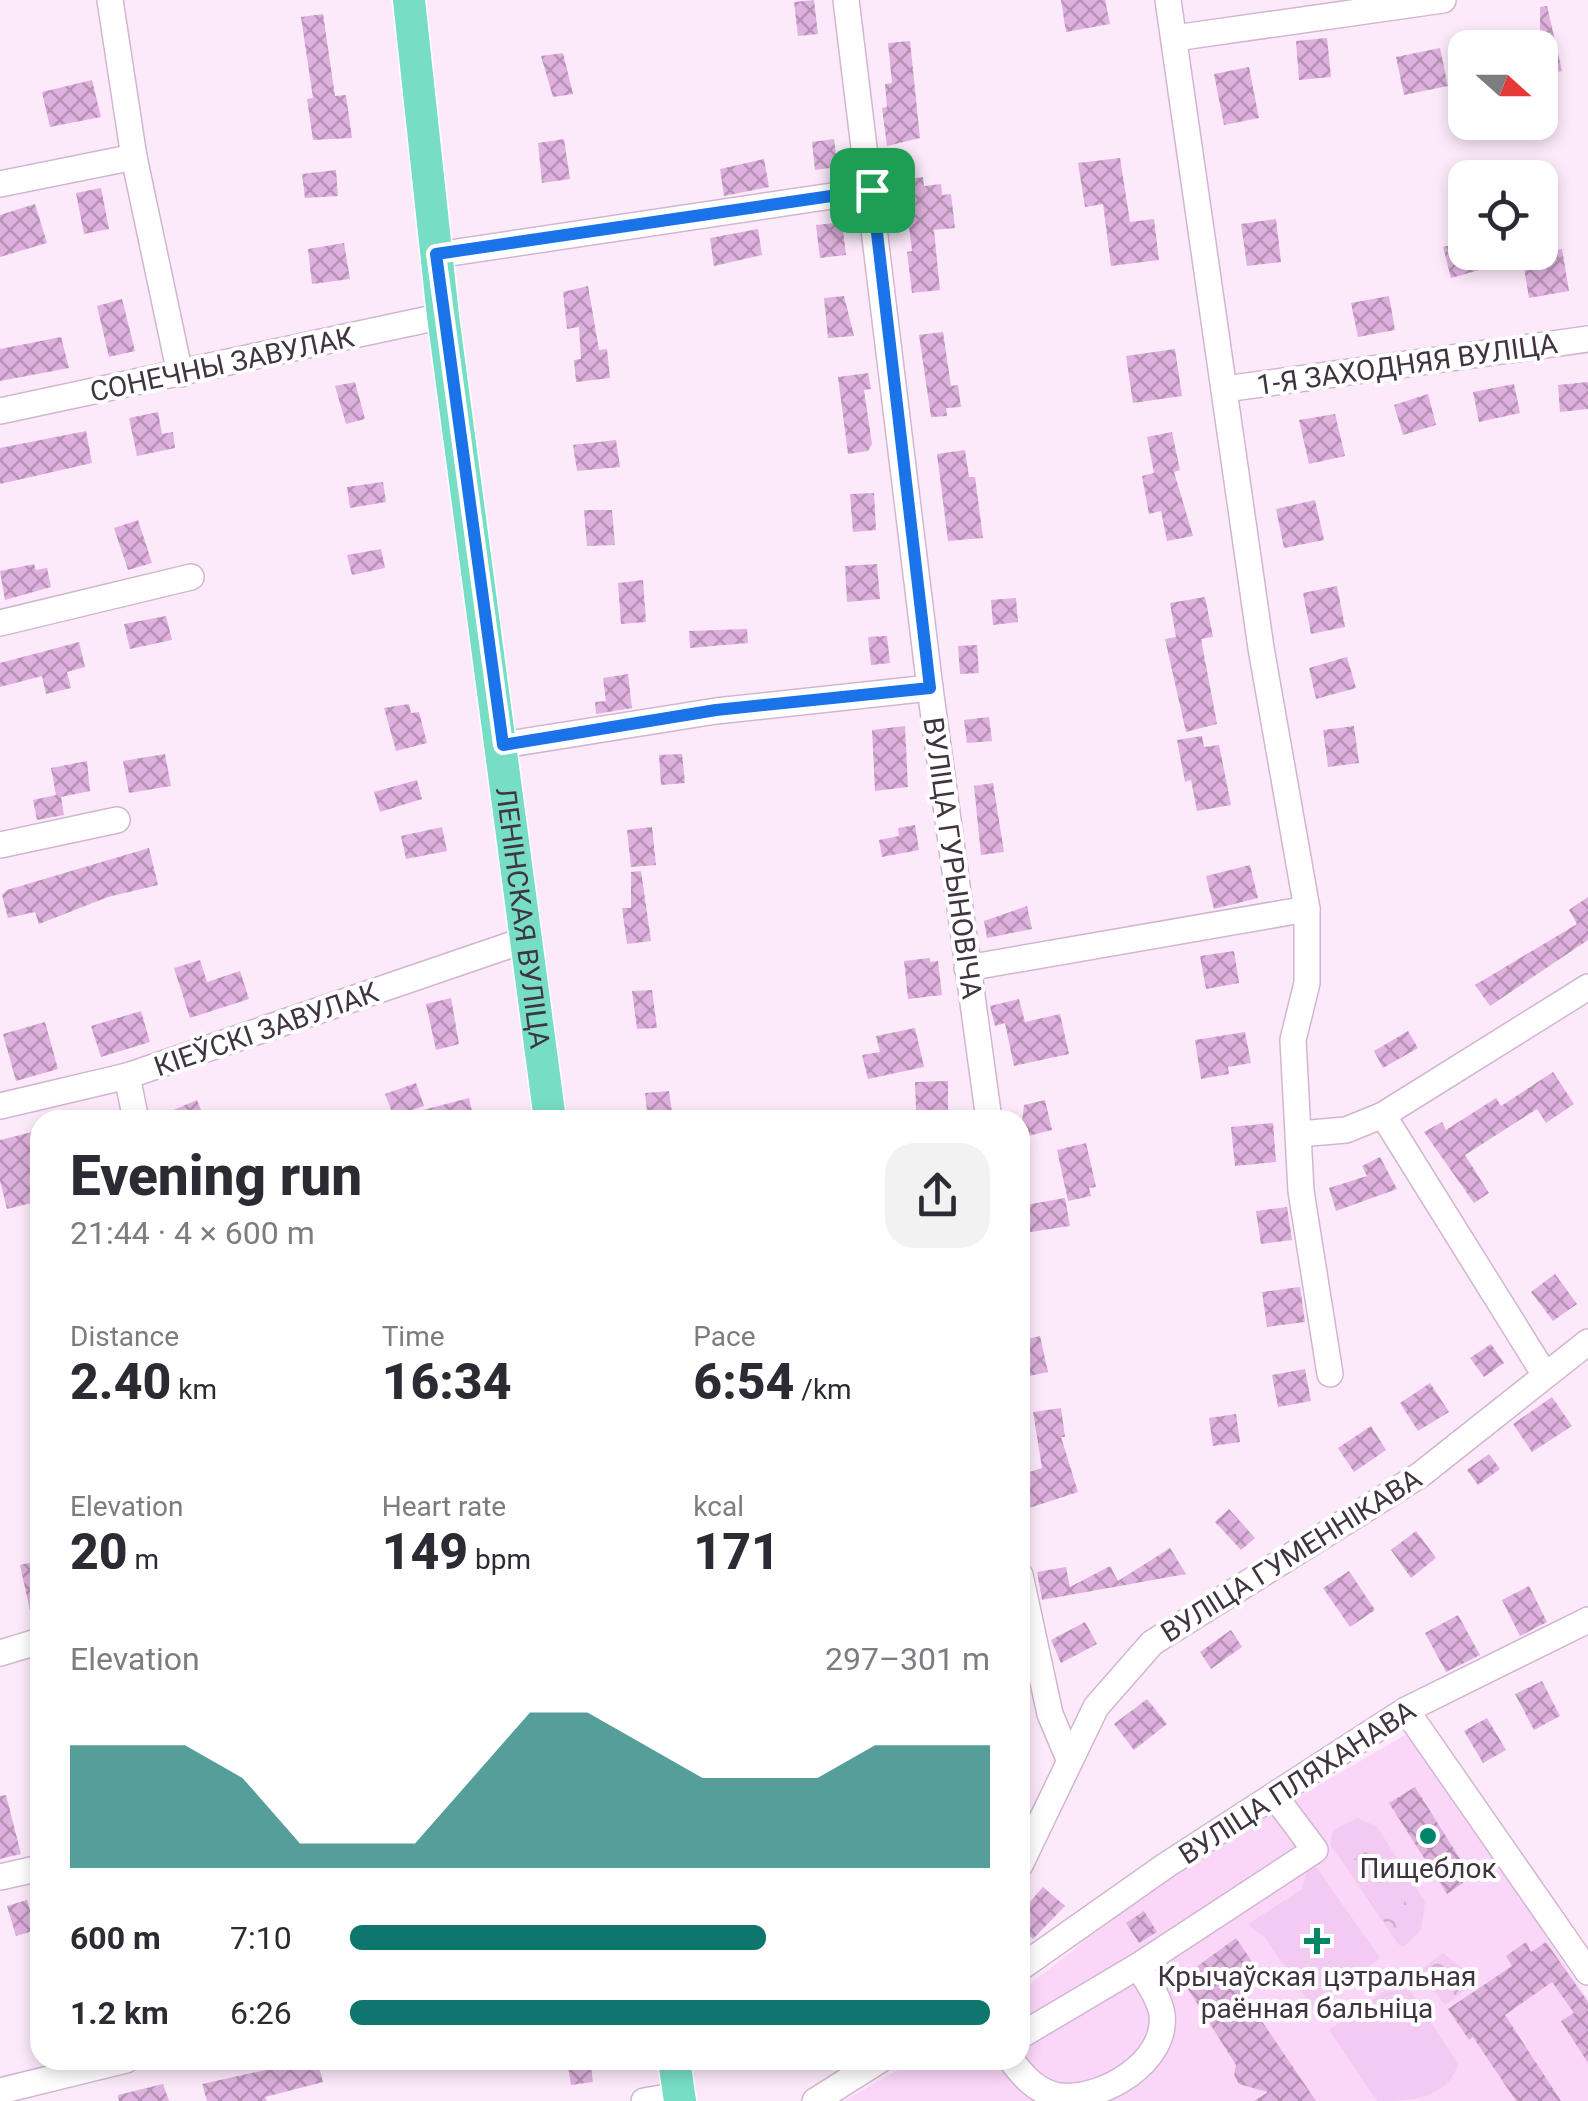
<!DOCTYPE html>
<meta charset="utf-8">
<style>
body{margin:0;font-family:Roboto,sans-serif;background:#f2f2f3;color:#2b2b33;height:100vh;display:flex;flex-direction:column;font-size:38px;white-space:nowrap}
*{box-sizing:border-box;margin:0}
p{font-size:32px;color:#7c7c81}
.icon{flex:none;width:55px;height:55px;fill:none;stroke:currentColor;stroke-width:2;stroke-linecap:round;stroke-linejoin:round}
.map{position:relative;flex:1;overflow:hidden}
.sheet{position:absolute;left:30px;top:1110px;width:1000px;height:960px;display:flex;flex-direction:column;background:#fff;border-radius:30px;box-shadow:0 5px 15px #0003}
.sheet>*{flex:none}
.needle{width:65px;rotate:111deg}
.controls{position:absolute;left:1448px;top:30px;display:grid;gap:20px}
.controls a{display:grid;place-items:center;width:110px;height:110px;border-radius:20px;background:#fff;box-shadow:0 5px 15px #0003;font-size:50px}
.pin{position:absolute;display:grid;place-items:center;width:85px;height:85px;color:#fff;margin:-42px;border-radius:20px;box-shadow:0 5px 15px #0006}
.round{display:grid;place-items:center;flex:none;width:105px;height:105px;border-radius:30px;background:#f2f2f3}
.overview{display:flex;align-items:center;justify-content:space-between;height:170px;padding:0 40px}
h1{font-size:55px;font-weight:800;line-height:75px}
.metrics{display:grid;grid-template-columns:repeat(3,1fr);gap:15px;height:170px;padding:10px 40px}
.metrics div{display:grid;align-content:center}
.metrics b{font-size:50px;font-weight:800}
.metrics small{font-size:28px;font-weight:400}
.metrics p{font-size:28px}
.chart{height:280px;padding:20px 40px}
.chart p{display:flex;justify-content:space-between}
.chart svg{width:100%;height:180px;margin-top:10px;fill:#0f766e;opacity:.7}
ul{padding:0 40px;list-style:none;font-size:32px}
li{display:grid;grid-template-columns:160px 120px 1fr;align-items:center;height:75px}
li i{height:25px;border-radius:12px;background:#0f766e}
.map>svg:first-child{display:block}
.built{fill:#fad7f9}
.green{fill:#f3caf2}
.forest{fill:url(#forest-crowns)}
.building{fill:url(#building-cross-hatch)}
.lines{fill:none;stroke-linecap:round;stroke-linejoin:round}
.minor-casing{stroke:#d2b6d1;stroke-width:28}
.major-casing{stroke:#fff;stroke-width:35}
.minor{stroke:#fff;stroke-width:25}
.major{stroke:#77ddc5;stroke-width:32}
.route-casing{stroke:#fff;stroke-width:20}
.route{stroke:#1a73e8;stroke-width:12}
.poi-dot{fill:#01866a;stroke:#fff;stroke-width:4}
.labels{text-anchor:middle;stroke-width:8;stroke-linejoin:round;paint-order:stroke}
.street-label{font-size:28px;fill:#3f343f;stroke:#fff}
.poi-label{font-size:28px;fill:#3f343f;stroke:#fff}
</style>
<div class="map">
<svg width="1588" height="2101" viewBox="0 0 1588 2101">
<defs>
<pattern id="forest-crowns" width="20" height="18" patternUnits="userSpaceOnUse" patternTransform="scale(2.5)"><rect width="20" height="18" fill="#f3caf2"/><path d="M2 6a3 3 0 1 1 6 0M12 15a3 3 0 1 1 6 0" fill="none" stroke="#d1aed1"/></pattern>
<pattern id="building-cross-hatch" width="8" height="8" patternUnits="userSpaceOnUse" patternTransform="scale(2.5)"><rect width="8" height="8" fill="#dfb1de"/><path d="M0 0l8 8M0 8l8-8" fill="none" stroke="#b691b5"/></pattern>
</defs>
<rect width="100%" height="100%" fill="#fceafb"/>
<path class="built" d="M 1405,1735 L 1415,1739 L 1588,2000 L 1588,2101 L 844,2101 L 915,2060 L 1020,2060 L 1020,1992 L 1149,1890 L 1147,1885 Z"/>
<g class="green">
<path d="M 1358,1818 L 1377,1827 L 1425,1902 L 1421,1929 L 1405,1946 L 1399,1945 L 1330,1844 L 1333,1830 Z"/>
<path d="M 1310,1858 L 1380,1958 L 1313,2009 L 1266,1939 L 1248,1924 L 1302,1889 Z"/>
<path d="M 1402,1979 L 1458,2064 C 1447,2100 1409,2101 1377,2101 L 1329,2030 Z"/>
</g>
<g class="forest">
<path d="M 1372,1848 L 1419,1924 L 1399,1943 L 1345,1865 Z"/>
<path d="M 1443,1953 L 1479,1981 L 1445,2005 L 1419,1971 Z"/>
</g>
<g class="building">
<path d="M 814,0 L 818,34 L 798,36 L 794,2 Z"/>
<path d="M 1061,0 L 1105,0 L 1110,24 L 1066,32 Z"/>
<path d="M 1547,6 L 1562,71 L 1540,76 L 1540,7 Z"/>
<path d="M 323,14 L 335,96 L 346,95 L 352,138 L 313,140 L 307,99 L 313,98 L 301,17 Z"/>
<path d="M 1327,38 L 1331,77 L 1299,80 L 1296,41 Z"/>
<path d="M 910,41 L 920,138 L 887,146 L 882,108 L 887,107 L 885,84 L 892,83 L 888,43 Z"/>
<path d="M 1440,48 L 1448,86 L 1404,95 L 1396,57 Z"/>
<path d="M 563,53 L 573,94 L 553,97 L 541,56 Z"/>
<path d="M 1249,67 L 1259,118 L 1224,125 L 1214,74 Z"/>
<path d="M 92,80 L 101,117 L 50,127 L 42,92 Z"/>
<path d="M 564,139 L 570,179 L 542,183 L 538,143 Z"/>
<path d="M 834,139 L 838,167 L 815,170 L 812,142 Z"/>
<path d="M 1120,158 L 1130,222 L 1154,219 L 1159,260 L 1111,266 L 1103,204 L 1085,207 L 1078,163 Z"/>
<path d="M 764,159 L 769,187 L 724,196 L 720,169 Z"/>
<path d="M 336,170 L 338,196 L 305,198 L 302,174 Z"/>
<path d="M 923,177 L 924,186 L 941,184 L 942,195 L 951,194 L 955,228 L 934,230 L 940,290 L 912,293 L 907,252 L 912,251 L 903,180 Z"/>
<path d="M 101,188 L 109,229 L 84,234 L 76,193 Z"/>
<path d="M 35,204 L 47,243 L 0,257 L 0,215 Z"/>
<path d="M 1276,219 L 1281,262 L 1247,266 L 1241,224 Z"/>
<path d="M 842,222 L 846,255 L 820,258 L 816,225 Z"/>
<path d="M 758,229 L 762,255 L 714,266 L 710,238 Z"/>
<path d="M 1465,241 L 1465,252 L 1486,252 L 1490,267 L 1451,278 L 1443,247 Z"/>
<path d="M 344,243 L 350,279 L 312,284 L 308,249 Z"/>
<path d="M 1562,249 L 1569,291 L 1529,298 L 1522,256 Z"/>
<path d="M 588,286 L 599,350 L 607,349 L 610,378 L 576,382 L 574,360 L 581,359 L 579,327 L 567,329 L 563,292 Z"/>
<path d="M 844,296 L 854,336 L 828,338 L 824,298 Z"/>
<path d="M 1389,296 L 1395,330 L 1358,337 L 1351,303 Z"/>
<path d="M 122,299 L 135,351 L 109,357 L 97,306 Z"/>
<path d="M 943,332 L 951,386 L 958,385 L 961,407 L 946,408 L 947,416 L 931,417 L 919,335 Z"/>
<path d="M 61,337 L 69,368 L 0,381 L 0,349 Z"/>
<path d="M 1175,349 L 1182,396 L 1133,403 L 1126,356 Z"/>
<path d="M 868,373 L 871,389 L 864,390 L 872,444 L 868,451 L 848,454 L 838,377 Z"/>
<path d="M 355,382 L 365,419 L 346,424 L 335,386 Z"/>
<path d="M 1588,382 L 1588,409 L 1560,412 L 1558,385 Z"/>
<path d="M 1514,384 L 1520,413 L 1479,422 L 1473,392 Z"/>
<path d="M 1428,394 L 1436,425 L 1403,435 L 1394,405 Z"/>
<path d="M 158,412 L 162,434 L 173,432 L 175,448 L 137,456 L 129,418 Z"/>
<path d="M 1335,414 L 1345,456 L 1309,464 L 1299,420 Z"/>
<path d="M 86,431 L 92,463 L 0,484 L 0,448 Z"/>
<path d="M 1172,432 L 1180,470 L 1174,472 L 1193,536 L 1167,541 L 1161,511 L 1149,514 L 1142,476 L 1154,473 L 1147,437 Z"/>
<path d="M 616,440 L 620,467 L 577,471 L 573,445 Z"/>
<path d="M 965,450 L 969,477 L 975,477 L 983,538 L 948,541 L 937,454 Z"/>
<path d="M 383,482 L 386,502 L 350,508 L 347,487 Z"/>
<path d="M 874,493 L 876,530 L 853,532 L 850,494 Z"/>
<path d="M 1315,500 L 1324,540 L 1284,548 L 1276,509 Z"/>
<path d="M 584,510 L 612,510 L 615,545 L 587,546 Z"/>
<path d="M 138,520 L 152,563 L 128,570 L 114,528 Z"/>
<path d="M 381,549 L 385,568 L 352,575 L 347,555 Z"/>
<path d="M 34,564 L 36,570 L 47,568 L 51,587 L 5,600 L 0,571 Z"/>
<path d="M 877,564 L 880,599 L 847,602 L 845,566 Z"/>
<path d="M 643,580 L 646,622 L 621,624 L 618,583 Z"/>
<path d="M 1337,586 L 1345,627 L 1311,634 L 1303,593 Z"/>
<path d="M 1205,597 L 1213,637 L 1201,639 L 1217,724 L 1186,732 L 1165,639 L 1176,637 L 1170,603 Z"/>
<path d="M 1016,598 L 1018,622 L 993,625 L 991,600 Z"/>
<path d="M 166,616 L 172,640 L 130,649 L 124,624 Z"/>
<path d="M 747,629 L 748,643 L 690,648 L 689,631 Z"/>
<path d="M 887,636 L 890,663 L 871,665 L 868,637 Z"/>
<path d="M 79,642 L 85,667 L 67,672 L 71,688 L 46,694 L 42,676 L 0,687 L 0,663 Z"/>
<path d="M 977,645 L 979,673 L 960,674 L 958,646 Z"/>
<path d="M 1347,657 L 1356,688 L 1316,699 L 1309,668 Z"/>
<path d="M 628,674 L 632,708 L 596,714 L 595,702 L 606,701 L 603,678 Z"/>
<path d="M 409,704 L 411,713 L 419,712 L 427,743 L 396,751 L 384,708 Z"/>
<path d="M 989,717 L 992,741 L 967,743 L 964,720 Z"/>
<path d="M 905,726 L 908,787 L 875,791 L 872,730 Z"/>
<path d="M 1354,726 L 1359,763 L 1328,767 L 1323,730 Z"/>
<path d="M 1202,736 L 1204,747 L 1219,745 L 1231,805 L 1197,811 L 1191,780 L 1185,782 L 1177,740 Z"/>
<path d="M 165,754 L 171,786 L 129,793 L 123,761 Z"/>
<path d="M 682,754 L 685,783 L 661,785 L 659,755 Z"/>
<path d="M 87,761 L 90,791 L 61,797 L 64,815 L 37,820 L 33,800 L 56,795 L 51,768 Z"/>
<path d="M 417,780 L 422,799 L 380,812 L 374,792 Z"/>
<path d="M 993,783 L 1004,852 L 981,855 L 974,786 Z"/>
<path d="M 915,825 L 919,850 L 882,857 L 879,840 L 899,836 L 898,828 Z"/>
<path d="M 442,827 L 447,851 L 406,859 L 401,836 Z"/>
<path d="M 652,827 L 656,865 L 631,867 L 627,830 Z"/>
<path d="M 149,848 L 158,885 L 108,897 L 39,924 L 35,912 L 8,918 L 2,895 L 7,890 Z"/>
<path d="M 1250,865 L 1258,898 L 1214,909 L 1206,876 Z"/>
<path d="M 641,871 L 651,941 L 627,944 L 622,908 L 631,908 L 631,872 Z"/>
<path d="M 1588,897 L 1588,940 L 1490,1006 L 1475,985 L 1577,924 L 1569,910 Z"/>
<path d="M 1027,906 L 1032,929 L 987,938 L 984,921 Z"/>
<path d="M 1234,951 L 1239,983 L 1206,989 L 1200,956 Z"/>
<path d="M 930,958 L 930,962 L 938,961 L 942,995 L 908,999 L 904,961 Z"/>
<path d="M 200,960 L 207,982 L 240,971 L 249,999 L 190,1018 L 174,968 Z"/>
<path d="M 652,990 L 657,1028 L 637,1029 L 632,991 Z"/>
<path d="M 451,998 L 459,1044 L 436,1050 L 426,1004 Z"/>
<path d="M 1019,999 L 1025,1022 L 1060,1014 L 1069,1054 L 1014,1066 L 1005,1023 L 995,1026 L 990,1006 Z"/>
<path d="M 141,1011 L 150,1042 L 101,1057 L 91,1026 Z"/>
<path d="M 45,1022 L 58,1069 L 16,1081 L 3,1034 Z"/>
<path d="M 915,1028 L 924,1067 L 868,1079 L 862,1055 L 880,1052 L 876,1036 Z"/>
<path d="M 1408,1031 L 1418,1048 L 1383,1068 L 1374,1051 Z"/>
<path d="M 1245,1032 L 1251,1063 L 1228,1067 L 1229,1074 L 1201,1079 L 1195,1040 Z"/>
<path d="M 1553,1072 L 1574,1104 L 1546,1123 L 1537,1109 L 1465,1155 L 1489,1193 L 1474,1203 L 1424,1132 L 1442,1122 L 1446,1130 L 1496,1098 L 1501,1106 Z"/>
<path d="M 948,1081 L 948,1110 L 916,1110 L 915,1082 Z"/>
<path d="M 416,1083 L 424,1106 L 394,1117 L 385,1094 Z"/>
<path d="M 669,1091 L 673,1120 L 648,1120 L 645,1093 Z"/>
<path d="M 469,1098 L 474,1120 L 409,1120 L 408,1114 Z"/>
<path d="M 197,1100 L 205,1120 L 152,1120 L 152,1119 Z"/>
<path d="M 1045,1100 L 1052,1130 L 1020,1138 L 1024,1105 Z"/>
<path d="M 1273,1123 L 1276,1162 L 1235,1166 L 1231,1127 Z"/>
<path d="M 36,1131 L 40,1201 L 7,1209 L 0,1181 L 0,1140 Z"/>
<path d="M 1086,1143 L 1096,1187 L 1089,1188 L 1091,1196 L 1068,1201 L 1057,1150 Z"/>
<path d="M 1380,1157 L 1397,1189 L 1336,1211 L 1329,1188 L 1367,1176 L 1362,1166 Z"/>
<path d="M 1065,1198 L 1070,1226 L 1024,1233 L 1020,1206 Z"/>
<path d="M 1287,1207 L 1292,1240 L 1261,1244 L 1256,1211 Z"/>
<path d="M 1555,1274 L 1577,1304 L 1553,1321 L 1531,1292 Z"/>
<path d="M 1300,1287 L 1305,1322 L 1267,1327 L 1262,1292 Z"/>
<path d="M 1040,1336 L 1048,1372 L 1020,1378 L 1020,1341 Z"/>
<path d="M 1491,1344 L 1504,1363 L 1484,1377 L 1470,1358 Z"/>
<path d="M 1305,1369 L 1311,1401 L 1278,1407 L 1272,1375 Z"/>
<path d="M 1430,1383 L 1449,1412 L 1418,1431 L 1400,1403 Z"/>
<path d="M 1552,1397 L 1572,1426 L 1532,1452 L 1513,1424 Z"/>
<path d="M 1061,1408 L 1065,1437 L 1061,1437 L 1078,1492 L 1020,1511 L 1020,1475 L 1042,1468 L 1033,1412 Z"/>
<path d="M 1236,1414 L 1240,1442 L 1213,1446 L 1209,1418 Z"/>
<path d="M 1371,1426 L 1386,1450 L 1354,1472 L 1338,1448 Z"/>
<path d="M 1489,1454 L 1500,1469 L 1478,1485 L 1467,1470 Z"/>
<path d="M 1229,1509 L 1255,1538 L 1241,1550 L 1215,1522 Z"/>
<path d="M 1416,1531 L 1436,1558 L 1411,1578 L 1391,1550 Z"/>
<path d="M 1170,1548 L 1186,1574 L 1042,1600 L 1037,1572 L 1066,1567 L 1070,1587 L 1110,1566 L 1118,1581 Z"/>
<path d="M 40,1560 L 40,1624 L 33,1624 L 20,1565 Z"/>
<path d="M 1349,1571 L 1375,1610 L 1350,1627 L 1323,1588 Z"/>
<path d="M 1529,1586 L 1547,1622 L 1520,1636 L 1502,1600 Z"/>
<path d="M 1458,1615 L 1480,1655 L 1446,1672 L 1425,1633 Z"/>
<path d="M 1085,1622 L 1097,1644 L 1061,1663 L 1051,1640 Z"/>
<path d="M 1231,1630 L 1242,1647 L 1211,1669 L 1200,1652 Z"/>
<path d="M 1542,1681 L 1560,1716 L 1534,1730 L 1515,1694 Z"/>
<path d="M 1147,1699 L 1167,1724 L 1134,1750 L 1114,1724 Z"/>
<path d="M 1487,1718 L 1506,1750 L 1483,1763 L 1464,1731 Z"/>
<path d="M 1415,1787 L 1467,1870 L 1458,1876 L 1463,1883 L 1447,1894 L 1389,1803 Z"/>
<path d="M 6,1795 L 21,1854 L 0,1859 L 0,1796 Z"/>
<path d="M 1043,1887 L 1065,1906 L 1033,1939 L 1020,1928 L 1020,1913 Z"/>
<path d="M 27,1900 L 36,1930 L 16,1936 L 7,1906 Z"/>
<path d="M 1144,1911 L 1157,1932 L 1139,1943 L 1126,1923 Z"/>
<path d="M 1236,1938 L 1257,1969 L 1236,1983 L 1316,2101 L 1254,2101 L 1268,2092 L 1239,2084 L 1234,2075 L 1236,2065 L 1181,1978 Z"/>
<path d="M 1526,1942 L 1531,1952 L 1546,1942 L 1588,2002 L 1588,2063 L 1561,2021 L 1574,2013 L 1552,1982 L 1505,2015 L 1561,2101 L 1516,2101 L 1473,2037 L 1469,2040 L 1448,2009 L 1512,1966 L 1506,1956 Z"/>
<path d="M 271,2060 L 317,2060 L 323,2082 L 265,2097 L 267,2101 L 207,2101 L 202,2084 L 274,2068 Z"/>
<path d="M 567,2060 L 590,2060 L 593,2082 L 571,2085 Z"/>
<path d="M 163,2084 L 169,2101 L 119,2101 L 118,2095 Z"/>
</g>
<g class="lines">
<g class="minor-casing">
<g id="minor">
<path d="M 110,0 L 134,157 L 180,374"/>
<path d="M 846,0 L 930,688 L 989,1120"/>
<path d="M 1168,0 L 1261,648 L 1307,909 L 1307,983 L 1293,1040 L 1301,1191 L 1330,1374"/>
<path d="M 1175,38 L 1443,0"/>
<path d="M 0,184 L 134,157"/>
<path d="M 437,255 L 872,190"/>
<path d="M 1225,389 L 1588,339"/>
<path d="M 0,411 L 443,316"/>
<path d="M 0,623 L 191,577"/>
<path d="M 503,745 L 716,711 L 930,688"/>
<path d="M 0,845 L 117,820"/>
<path d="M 967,968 L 1307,909"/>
<path d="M 127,1076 L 136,1120"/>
<path d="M 0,1106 L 127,1076 L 528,939"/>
<path d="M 1383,1115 L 1545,1375"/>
<path d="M 1299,1134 L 1346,1130 L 1383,1115 L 1588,987"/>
<path d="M 1020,1575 L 1050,1714 L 1069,1759"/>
<path d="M 0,1653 L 40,1641"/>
<path d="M 1406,1710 L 1588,1972"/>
<path d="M 1020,1865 L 1096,1707 L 1152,1643 L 1420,1475 L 1588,1342"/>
<path d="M 0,1877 L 40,1868"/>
<path d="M 1020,1968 L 1165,1866 L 1406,1710 L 1588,1620"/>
<path d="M 1020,2036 L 1138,1966 L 1315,1850 L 1282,1806"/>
<path d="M 1011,2060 C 1024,2077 1037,2092 1059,2096 C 1102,2101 1168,2062 1162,2014 C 1159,1997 1147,1981 1138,1966"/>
<path d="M 0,2091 L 126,2060"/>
<path d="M 644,2101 L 679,2095"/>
<path d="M 815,2101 L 880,2060"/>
</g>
</g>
<g class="major-casing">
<g id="major">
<path id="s1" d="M 409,0 L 443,316 L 550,1120"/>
<path d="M 674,2060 L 680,2101"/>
</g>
</g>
<use href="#minor" class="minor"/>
<use href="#major" class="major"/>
</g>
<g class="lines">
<g class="route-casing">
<path id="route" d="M 872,190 L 930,688 L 716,710 L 503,745 L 436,254 Z"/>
</g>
<use href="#route" class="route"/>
</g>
<g class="poi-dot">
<circle cx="1428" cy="1836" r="10"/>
<path d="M1312 1926h10v10h10v10h-10v10h-10v-10h-10v-10h10z"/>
</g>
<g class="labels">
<g class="street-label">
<text transform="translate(222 364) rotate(-12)" y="10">СОНЕЧНЫ ЗАВУЛАК</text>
<text transform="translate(1407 364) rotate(-8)" y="10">1-Я ЗАХОДНЯЯ ВУЛІЦА</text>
<text transform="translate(953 858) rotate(82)" y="10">ВУЛІЦА ГУРЫНОВІЧА</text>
<text dy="10" stroke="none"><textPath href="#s1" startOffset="925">ЛЕНІНСКАЯ ВУЛІЦА</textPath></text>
<text transform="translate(266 1029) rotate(-19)" y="10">КІЕЎСКІ ЗАВУЛАК</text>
<text transform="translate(1291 1555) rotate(-32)" y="10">ВУЛІЦА ГУМЕННІКАВА</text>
<text transform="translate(1297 1782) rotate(-33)" y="10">ВУЛІЦА ПЛЯХАНАВА</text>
</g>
<g class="poi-label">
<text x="1428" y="1878">Пищеблок</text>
<text x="1317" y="1986">Крычаўская цэтральная<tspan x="1317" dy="32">раённая бальніца</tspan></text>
</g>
</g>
</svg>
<div class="controls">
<a><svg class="needle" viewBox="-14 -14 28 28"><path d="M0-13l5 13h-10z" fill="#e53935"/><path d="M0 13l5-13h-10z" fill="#7c7c81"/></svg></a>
<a><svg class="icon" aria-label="locate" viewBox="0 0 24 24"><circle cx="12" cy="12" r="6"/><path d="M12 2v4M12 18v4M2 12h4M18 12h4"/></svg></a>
</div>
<div class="pin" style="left:872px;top:190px;background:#1e9e55"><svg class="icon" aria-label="arrive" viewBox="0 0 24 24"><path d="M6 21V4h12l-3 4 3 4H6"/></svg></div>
<section class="sheet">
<div class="overview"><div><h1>Evening run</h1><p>21:44 · 4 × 600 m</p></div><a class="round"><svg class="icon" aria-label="share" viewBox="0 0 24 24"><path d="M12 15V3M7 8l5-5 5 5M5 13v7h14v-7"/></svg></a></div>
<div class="metrics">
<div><p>Distance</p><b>2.40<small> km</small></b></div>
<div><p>Time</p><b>16:34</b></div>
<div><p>Pace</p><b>6:54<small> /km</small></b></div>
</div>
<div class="metrics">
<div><p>Elevation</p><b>20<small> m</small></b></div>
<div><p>Heart rate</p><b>149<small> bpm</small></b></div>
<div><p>kcal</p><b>171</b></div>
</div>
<div class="chart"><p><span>Elevation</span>297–301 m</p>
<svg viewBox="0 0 160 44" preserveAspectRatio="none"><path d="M0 44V14L10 14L20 14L30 22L40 38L50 38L60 38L70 22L80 6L90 6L100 14L110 22L120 22L130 22L140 14L150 14L160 14V44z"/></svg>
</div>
<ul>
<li><b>600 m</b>7:10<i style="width:65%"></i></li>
<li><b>1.2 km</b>6:26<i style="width:100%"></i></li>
</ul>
</section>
</div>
